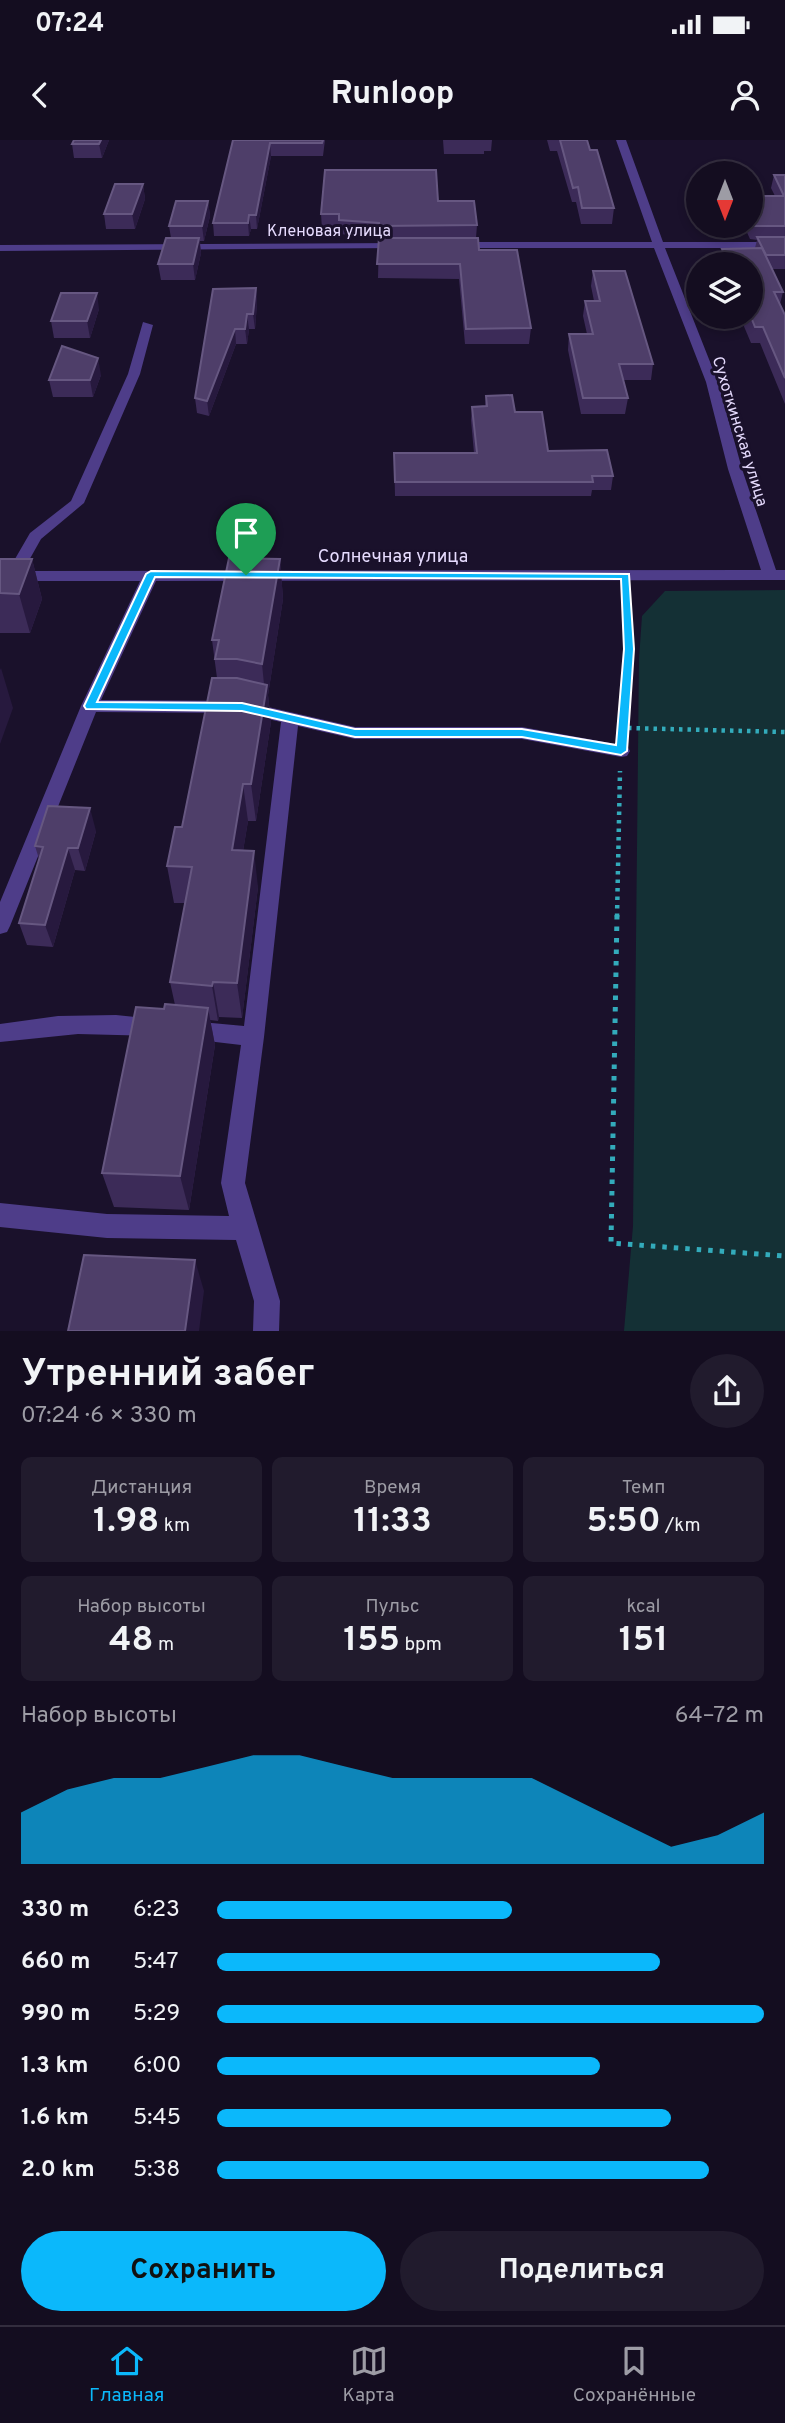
<!DOCTYPE html>
<html lang="ru">
<meta charset="utf-8">
<style>
body{margin:0;font-family:Overpass,sans-serif;background:#211b2d;color:#f1f3f6;height:100vh;display:flex;flex-direction:column;font-size:26px;white-space:nowrap}
*{box-sizing:border-box;margin:0}
p{font-size:23px;color:#9d9ca5}
.icon{flex:none;width:38px;height:38px;fill:none;stroke:currentColor;stroke-width:2;stroke-linecap:round;stroke-linejoin:round}
.map{position:relative;height:1191px;overflow:hidden}
.side{display:flex;flex-direction:column;background:#140d20;flex:1}
.side>*{flex:none}
.needle{width:46px;rotate:180deg}
.buttons{position:absolute;left:686px;top:21px;display:grid;gap:14px}
.buttons a{display:grid;place-items:center;width:77px;height:77px;border-radius:50%;background:#140d20;box-shadow:0 4px 10px #0003,0 0 0 2px #332d3e;font-size:35px}
.pin{position:absolute;display:grid;place-items:center;width:60px;height:60px;color:#fff;margin:-72px -30px;border-radius:50% 50% 50% 0;rotate:-45deg;box-shadow:0 0 7px #0007}
.pin .icon{rotate:45deg}
.round{display:grid;place-items:center;flex:none;width:74px;height:74px;border-radius:37px;background:#211b2d}
.head{display:flex;align-items:center;justify-content:space-between;height:119px;padding:0 21px}
h1{font-size:38px;font-weight:700;line-height:52px}
.metrics{display:grid;grid-template-columns:repeat(3,1fr);gap:10px;height:119px;padding:7px 21px}
.metrics div{display:grid;align-content:center;border-radius:10px;background:#211b2d;text-align:center}
.metrics b{font-size:35px;font-weight:700}
.metrics small{font-size:19px;font-weight:400}
.metrics p{font-size:19px}
.chart{height:196px;padding:14px 21px}
.chart p{display:flex;justify-content:space-between}
.chart svg{width:100%;height:126px;margin-top:7px;fill:#0bb8fb;opacity:.7}
.primary-button{display:flex;gap:14px;margin-top:auto;padding:14px 21px}
.primary-button a{flex:1;height:80px;border-radius:42px;background:#0bb8fb;color:#111;font-size:28px;font-weight:700;line-height:80px;text-align:center}
.primary-button a+a{background:#211b2d;color:#f1f3f6}
ul{padding:0 21px;list-style:none;font-size:23px}
li{display:grid;grid-template-columns:112px 84px 1fr;align-items:center;height:52px}
li i{height:18px;border-radius:9px;background:#0bb8fb}
.status{display:flex;justify-content:space-between;align-items:center;height:49px;padding:0 35px;background:#140d20;direction:ltr}
.status svg{height:19px;fill:currentColor}
header{display:flex;justify-content:space-between;align-items:center;height:91px;padding:0 21px;background:#140d20;font-size:32px;font-weight:700}
.menu{display:flex;justify-content:space-around;align-items:center;height:98px;border-top:2px solid #332d3e;background:#140d20;font-size:19px;color:#9d9ca5}
.menu a{display:grid;justify-items:center;gap:4px}
.menu .active{color:#0bb8fb}
.map>svg:first-child{display:block}
.green{fill:#143035}
.lines{fill:none;stroke-linecap:round;stroke-linejoin:round}
.path-far1{stroke:#33abbb;stroke-width:4.5;stroke-dasharray:3.5 5;stroke-linecap:butt}
.path{stroke:#33abbb;stroke-width:5;stroke-dasharray:4.5 7;stroke-linecap:butt}
.minor{fill:#4e3d89;fill-rule:evenodd}
.wall{fill:#3c2b58}
.shaded-wall{fill:#27193e}
.building{fill:#4e3e69;stroke:#665781;stroke-width:2}
.route{fill:#0bb8fb;stroke:#fff;stroke-width:2;fill-rule:evenodd}
.labels{text-anchor:middle;stroke-width:6;stroke-linejoin:round;paint-order:stroke}
.far-street-label{font-size:16px;fill:#e6dbfe;stroke:#1a112b}
.street-label{font-size:18px;fill:#e6dbfe;stroke:#1a112b}
</style>
<div class="status"><b>07:24</b><svg viewBox="0 0 49 12"><path d="M0 12V9h3v3zM5 12V6h3v6zM10 12V3h3v9zM15 12V0h3v12zM26 1h20v11H26zM47 4h2v5h-2z"/></svg></div>
<header><svg class="icon" aria-label="back" viewBox="0 0 24 24"><path d="M15 5l-7 7 7 7"/></svg>Runloop<svg class="icon" aria-label="person" viewBox="0 0 24 24"><circle cx="12" cy="8" r="4"/><path d="M4 21q1-7 8-7t8 7"/></svg></header>
<div class="map">
<svg width="785" height="1191" viewBox="0 0 785 1191">
<rect width="100%" height="100%" fill="#1a112b"/>
<path class="green" d="M 785,450 L 785,1191 L 624,1191 L 633,1086 L 639,519 L 642,476 L 665,451 Z"/>
<g class="lines">
<g class="path-far1">
<path d="M 628,588 L 785,592"/>
<path d="M 623,591 L 629,509 L 626,456"/>
<path d="M 617,777 L 620,631"/>
</g>
<path class="path" d="M 617,775 L 611,1103 L 785,1116"/>
<g class="minor">
<path d="M 616,0 L 626,0 L 663,102 L 785,102 L 785,108 L 665,108 L 718,242 L 742,329 L 776,430 L 785,430 L 785,440 L 156,441 L 101,560 L 242,561 L 355,587 L 522,587 L 621,605 L 627,606 L 630,611 L 627,616 L 621,617 L 522,599 L 355,599 L 298,586 L 264,897 L 245,1043 L 280,1161 L 279,1191 L 253,1191 L 254,1161 L 236,1100 L 107,1098 L 0,1087 L 0,1063 L 107,1074 L 229,1076 L 221,1043 L 241,905 L 190,899 L 182,897 L 179,890 L 182,883 L 190,881 L 244,886 L 281,582 L 242,573 L 96,572 L 10,786 L 7,792 L 0,794 L 0,762 L 81,566 L 140,441 L 0,441 L 0,431 L 8,431 L 30,393 L 71,361 L 128,234 L 143,182 L 153,185 L 140,234 L 84,363 L 41,399 L 23,431 L 761,430 L 728,329 L 706,242 L 654,108 L 456,108 L 451,105 L 456,102 L 652,102 Z"/>
<path d="M 404,103 L 404,107 L 400,108 L 0,111 L 0,105 Z"/>
<path d="M 116,875 L 164,880 L 167,887 L 164,894 L 156,896 L 78,894 L 0,902 L 0,884 L 58,876 Z"/>
</g>
</g>
<g class="wall">
<path d="M 74,0 L 109,0 L 102,18 L 74,18 L 72,4 Z"/>
<path d="M 233,0 L 325,0 L 323,16 L 271,16 L 257,89 L 251,89 L 249,96 L 214,96 L 213,83 Z"/>
<path d="M 443,0 L 492,0 L 491,11 L 484,11 L 484,14 L 444,14 Z"/>
<path d="M 547,0 L 587,0 L 590,10 L 614,68 L 612,84 L 581,84 L 576,62 L 572,62 L 557,11 L 550,11 Z"/>
<path d="M 774,35 L 785,35 L 785,129 L 772,129 L 783,152 L 780,164 L 785,175 L 785,264 L 760,203 L 751,203 L 740,177 L 751,177 L 751,124 L 719,124 L 722,109 L 755,108 L 757,100 L 750,99 L 744,86 L 751,86 L 751,56 L 775,56 L 771,48 Z"/>
<path d="M 143,44 L 145,59 L 135,89 L 106,89 L 104,74 Z"/>
<path d="M 208,61 L 210,76 L 204,101 L 200,101 L 201,113 L 195,140 L 161,140 L 158,124 L 171,98 L 169,86 Z"/>
<path d="M 438,61 L 477,85 L 476,98 L 479,110 L 531,188 L 529,204 L 465,204 L 459,139 L 378,138 L 379,97 L 339,94 L 339,89 L 322,89 L 321,74 Z"/>
<path d="M 593,131 L 653,224 L 651,240 L 623,240 L 628,258 L 625,274 L 581,274 L 568,210 L 569,194 L 587,194 L 583,176 L 585,161 L 594,161 L 591,146 Z"/>
<path d="M 256,148 L 257,163 L 255,189 L 249,189 L 247,204 L 236,204 L 209,276 L 197,273 L 195,258 Z"/>
<path d="M 99,169 L 90,198 L 54,198 L 51,181 Z"/>
<path d="M 101,235 L 93,257 L 53,257 L 49,240 Z"/>
<path d="M 486,256 L 515,272 L 548,311 L 613,336 L 611,350 L 592,350 L 591,356 L 395,356 L 394,313 L 474,313 L 471,280 L 472,267 L 485,266 Z"/>
<path d="M 0,419 L 32,419 L 42,459 L 30,493 L 0,493 Z"/>
<path d="M 280,419 L 283,459 L 268,555 L 271,582 L 256,681 L 248,681 L 243,711 L 258,747 L 242,878 L 219,877 L 218,881 L 210,880 L 215,905 L 189,1070 L 114,1067 L 102,1033 L 164,869 L 175,865 L 170,842 L 185,763 L 174,763 L 167,726 L 182,687 L 217,538 L 212,500 Z"/>
<path d="M 96,691 L 85,731 L 75,730 L 53,807 L 27,805 L 19,783 L 39,719 L 35,706 Z"/>
</g>
<g class="shaded-wall">
<path d="M 101,0 L 109,0 L 102,18 L 99,4 Z"/>
<path d="M 270,3 L 271,16 L 257,89 L 256,75 Z"/>
<path d="M 143,44 L 145,59 L 135,89 L 132,74 Z"/>
<path d="M 208,61 L 210,76 L 204,101 L 202,86 Z"/>
<path d="M 249,75 L 251,89 L 249,96 L 248,83 Z"/>
<path d="M 199,98 L 201,113 L 195,140 L 193,124 Z"/>
<path d="M 256,148 L 257,163 L 255,189 L 253,174 Z"/>
<path d="M 97,153 L 99,169 L 90,198 L 87,181 Z"/>
<path d="M 247,174 L 249,189 L 247,204 L 245,189 Z"/>
<path d="M 235,189 L 236,204 L 209,276 L 207,261 Z"/>
<path d="M 98,218 L 101,235 L 93,257 L 90,240 Z"/>
<path d="M 32,419 L 42,459 L 30,493 L 19,454 Z"/>
<path d="M 280,419 L 283,459 L 268,555 L 271,582 L 256,681 L 251,644 L 265,554 L 262,524 Z"/>
<path d="M 1,528 L 13,568 L 0,604 L 0,530 Z"/>
<path d="M 243,644 L 248,681 L 237,747 L 232,710 Z"/>
<path d="M 90,668 L 96,691 L 85,731 L 78,708 Z"/>
<path d="M 68,708 L 75,730 L 53,807 L 45,785 Z"/>
<path d="M 254,711 L 258,747 L 242,878 L 237,843 Z"/>
<path d="M 213,842 L 219,877 L 218,881 L 212,846 Z"/>
<path d="M 208,868 L 215,905 L 189,1070 L 180,1036 Z"/>
<path d="M 195,1120 L 204,1151 L 199,1191 L 185,1191 Z"/>
</g>
<g class="building">
<path d="M 74,0 L 101,0 L 99,4 L 72,4 Z"/>
<path d="M 233,0 L 323,0 L 322,3 L 270,3 L 256,75 L 249,75 L 248,83 L 213,83 Z"/>
<path d="M 560,0 L 587,0 L 590,10 L 597,10 L 614,68 L 582,68 L 578,47 L 573,48 Z"/>
<path d="M 325,30 L 436,30 L 438,61 L 474,61 L 477,85 L 379,86 L 379,83 L 339,80 L 339,74 L 321,74 Z"/>
<path d="M 774,35 L 785,35 L 785,86 L 752,86 L 751,82 L 751,56 L 784,56 Z"/>
<path d="M 115,44 L 143,44 L 132,74 L 104,74 Z"/>
<path d="M 176,61 L 208,61 L 202,86 L 169,86 Z"/>
<path d="M 757,97 L 785,97 L 785,115 L 766,115 Z"/>
<path d="M 166,98 L 199,98 L 193,124 L 158,124 Z"/>
<path d="M 379,98 L 478,98 L 479,110 L 517,110 L 531,188 L 466,189 L 460,124 L 377,124 Z"/>
<path d="M 762,108 L 783,152 L 774,152 L 785,175 L 785,238 L 763,187 L 755,187 L 751,177 L 751,124 L 729,124 L 722,109 Z"/>
<path d="M 593,131 L 625,131 L 653,224 L 619,224 L 628,258 L 583,258 L 569,194 L 593,194 L 585,161 L 600,161 Z"/>
<path d="M 256,148 L 253,174 L 247,174 L 245,189 L 235,189 L 207,261 L 195,258 L 213,149 Z"/>
<path d="M 61,153 L 97,153 L 87,181 L 51,181 Z"/>
<path d="M 62,206 L 98,218 L 90,240 L 49,240 Z"/>
<path d="M 512,255 L 515,272 L 542,272 L 548,311 L 607,310 L 613,336 L 592,336 L 593,342 L 395,342 L 394,313 L 477,313 L 472,267 L 487,266 L 486,256 Z"/>
<path d="M 229,418 L 280,419 L 262,524 L 237,519 L 215,519 L 219,500 L 212,500 Z"/>
<path d="M 0,419 L 32,419 L 19,454 L 0,453 Z"/>
<path d="M 212,538 L 237,538 L 267,545 L 251,644 L 243,644 L 232,710 L 254,711 L 237,843 L 213,842 L 212,846 L 170,842 L 192,727 L 167,726 L 175,687 L 182,687 Z"/>
<path d="M 48,666 L 90,668 L 78,708 L 68,708 L 45,785 L 19,783 L 43,707 L 35,706 Z"/>
<path d="M 165,864 L 208,868 L 180,1036 L 102,1033 L 136,867 L 164,869 Z"/>
<path d="M 84,1115 L 195,1120 L 185,1191 L 68,1191 Z"/>
</g>
<path class="route" d="M 151,431 L 629,434 L 634,509 L 627,611 L 621,615 L 522,597 L 355,597 L 242,571 L 86,569 L 84,566 L 146,434 ZM 155,437 L 621,439 L 624,509 L 616,605 L 522,589 L 355,589 L 242,563 L 97,562 Z"/>
<g class="labels">
<g class="far-street-label">
<text x="329" y="96">Кленовая улица</text>
<text transform="translate(741 291) rotate(73)" y="6">Сухоткинская улица</text>
</g>
<g class="street-label">
<text x="393" y="422">Солнечная улица</text>
</g>
</g>
</svg>
<div class="buttons">
<a><svg class="needle" viewBox="-14 -14 28 28"><path d="M0-13l5 13h-10z" fill="#e53935"/><path d="M0 13l5-13h-10z" fill="#9d9ca5"/></svg></a>
<a><svg class="icon" aria-label="layers" viewBox="0 0 24 24"><path d="M12 4l9 5-9 5-9-5zM3 14l9 5 9-5"/></svg></a>
</div>
<div class="pin" style="left:246px;top:435px;background:#1e9e55"><svg class="icon" aria-label="arrive" viewBox="0 0 24 24"><path d="M6 21V4h12l-3 4 3 4H6"/></svg></div>
</div>
<section class="side">
<div class="head"><div><h1>Утренний забег</h1><p>07:24 · 6 × 330 m</p></div><a class="round"><svg class="icon" aria-label="share" viewBox="0 0 24 24"><path d="M12 15V3M7 8l5-5 5 5M5 13v7h14v-7"/></svg></a></div>
<div class="metrics">
<div><p>Дистанция</p><b>1.98<small> km</small></b></div>
<div><p>Время</p><b>11:33</b></div>
<div><p>Темп</p><b>5:50<small> /km</small></b></div>
</div>
<div class="metrics">
<div><p>Набор высоты</p><b>48<small> m</small></b></div>
<div><p>Пульс</p><b>155<small> bpm</small></b></div>
<div><p>kcal</p><b>151</b></div>
</div>
<div class="chart"><p><span>Набор высоты</span>64–72 m</p>
<svg viewBox="0 0 160 44" preserveAspectRatio="none"><path d="M0 44V26L10 18L20 14L30 14L40 10L50 6L60 6L70 10L80 14L90 14L100 14L110 14L120 22L130 30L140 38L150 34L160 26V44z"/></svg>
</div>
<ul>
<li><b>330 m</b>6:23<i style="width:54%"></i></li>
<li><b>660 m</b>5:47<i style="width:81%"></i></li>
<li><b>990 m</b>5:29<i style="width:100%"></i></li>
<li><b>1.3 km</b>6:00<i style="width:70%"></i></li>
<li><b>1.6 km</b>5:45<i style="width:83%"></i></li>
<li><b>2.0 km</b>5:38<i style="width:90%"></i></li>
</ul>
<div class="primary-button"><a>Сохранить</a><a>Поделиться</a></div>
</section>
<nav class="menu">
<a class="active"><svg class="icon" aria-label="home" viewBox="0 0 24 24"><path d="M3 11l9-7 9 7M6 9v11h12V9"/></svg>Главная</a>
<a><svg class="icon" aria-label="map" viewBox="0 0 24 24"><path d="M3 6l6-2 6 2 6-2v14l-6 2-6-2-6 2zM9 4v14M15 6v14"/></svg>Карта</a>
<a><svg class="icon" aria-label="saved" viewBox="0 0 24 24"><path d="M7 4h10v16l-5-4-5 4z"/></svg>Сохранённые</a>
</nav>
